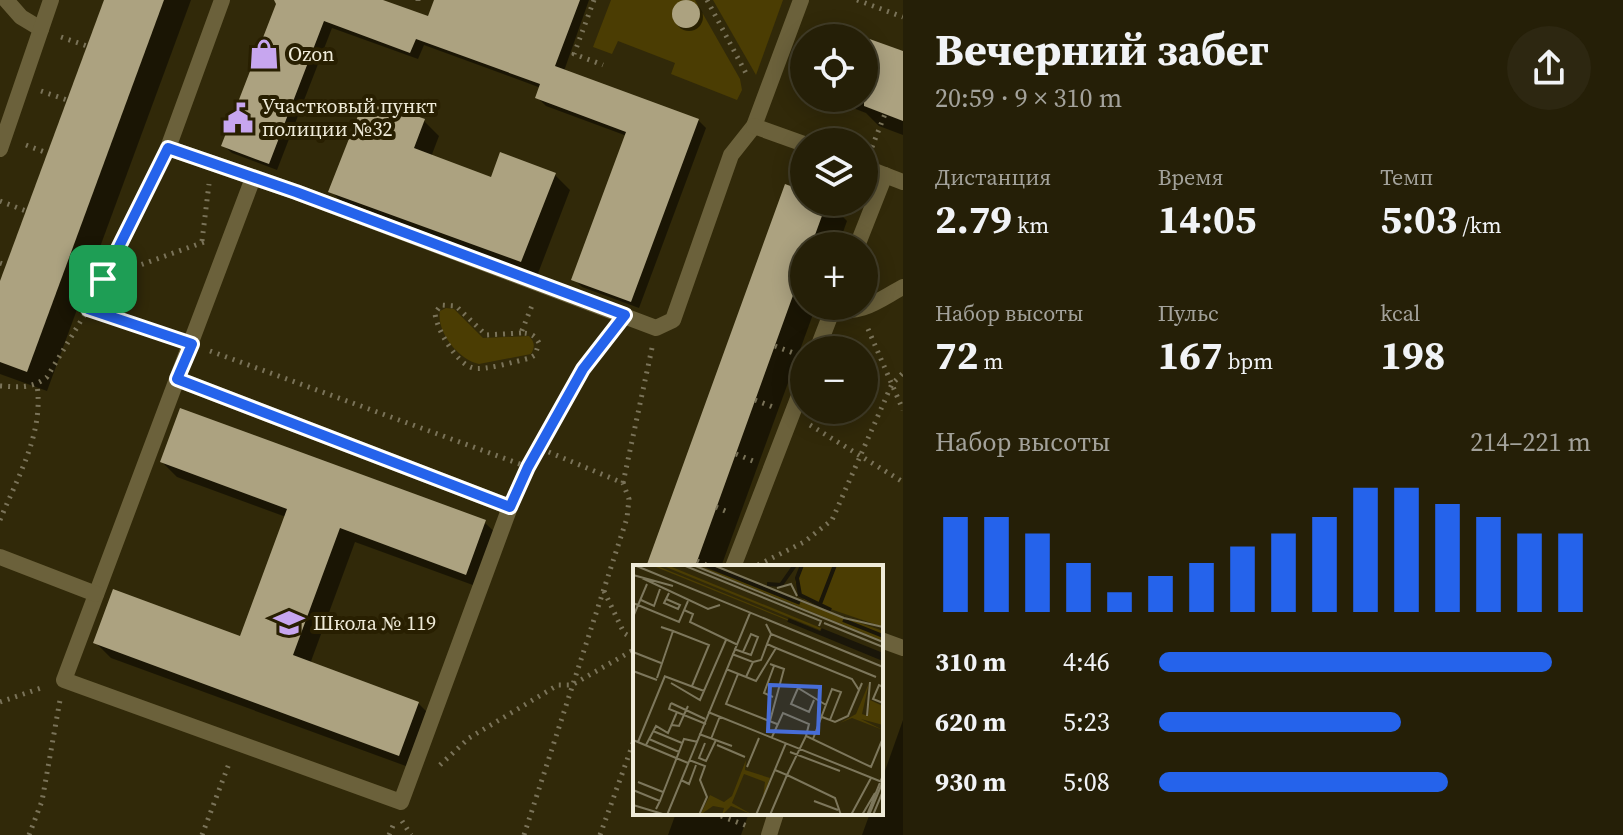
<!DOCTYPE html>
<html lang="ru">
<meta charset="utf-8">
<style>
body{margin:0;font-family:"Source Serif 4",serif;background:#2d2711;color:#f1f3f6;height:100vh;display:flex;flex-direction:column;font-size:30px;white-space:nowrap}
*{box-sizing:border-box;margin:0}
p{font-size:26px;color:#a3a29b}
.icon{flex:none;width:44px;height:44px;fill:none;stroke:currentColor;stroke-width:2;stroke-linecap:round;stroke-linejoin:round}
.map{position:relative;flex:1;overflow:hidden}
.sheet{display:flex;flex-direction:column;background:#251f07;width:720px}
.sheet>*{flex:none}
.fabs{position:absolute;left:790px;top:24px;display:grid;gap:16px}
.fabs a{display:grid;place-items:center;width:88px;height:88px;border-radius:50%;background:#251f07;box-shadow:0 4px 20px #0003,0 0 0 2px #423d28;font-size:40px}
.pin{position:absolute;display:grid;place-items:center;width:68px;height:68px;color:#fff;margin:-34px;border-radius:16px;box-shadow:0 4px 12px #0006}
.round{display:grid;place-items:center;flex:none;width:84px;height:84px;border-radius:42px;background:#2d2711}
.summary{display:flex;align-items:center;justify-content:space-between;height:136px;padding:0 32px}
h1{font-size:44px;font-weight:700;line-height:60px}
.stats{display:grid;grid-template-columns:repeat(3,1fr);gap:12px;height:136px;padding:8px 32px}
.stats div{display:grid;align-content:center}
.stats b{font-size:40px;font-weight:700}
.stats small{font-size:22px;font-weight:400}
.stats p{font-size:22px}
.chart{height:224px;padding:16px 32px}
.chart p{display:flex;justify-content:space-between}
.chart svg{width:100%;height:144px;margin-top:8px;stroke:#2563eb;stroke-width:6}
ul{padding:0 32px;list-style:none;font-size:26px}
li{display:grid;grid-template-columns:128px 96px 1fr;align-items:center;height:60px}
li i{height:20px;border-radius:10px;background:#2563eb}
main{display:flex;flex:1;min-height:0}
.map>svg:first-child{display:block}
.green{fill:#4b3d03}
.shadow{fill:#0007}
.building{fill:#aca280}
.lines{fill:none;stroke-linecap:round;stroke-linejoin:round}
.path{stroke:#7a7359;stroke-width:5;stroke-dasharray:2 6;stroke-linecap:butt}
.service{stroke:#6b613b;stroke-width:16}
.route-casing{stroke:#fff;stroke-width:16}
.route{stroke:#2563eb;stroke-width:10}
.labels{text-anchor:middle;stroke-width:8;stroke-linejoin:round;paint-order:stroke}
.poi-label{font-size:20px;fill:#efebd9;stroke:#281f01;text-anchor:start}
.inset-river{fill:none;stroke:#1a1609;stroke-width:4}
.inset-road{fill:none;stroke:#7d775c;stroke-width:2}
.view{fill:#476dd8;fill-opacity:0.15;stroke:#476dd8;stroke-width:4}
.inset-edge{fill:none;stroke:#efebd9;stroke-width:4}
</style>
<main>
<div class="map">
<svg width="903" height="835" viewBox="0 0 903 835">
<rect width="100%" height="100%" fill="#312909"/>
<g class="green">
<path d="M 611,0 L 695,0 L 740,79 L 742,90 L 737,100 L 671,74 L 675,63 L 618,41 L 612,54 L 593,47 Z"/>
<path d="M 713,0 L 783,0 L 756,75 Z"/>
<path d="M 446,308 L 454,309 L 483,338 L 529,336 C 535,342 535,347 531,354 L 479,364 C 459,360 436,332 440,311 Z"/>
</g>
<g class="shadow">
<path d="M 106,0 L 191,0 L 47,391 L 0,374 L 0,287 Z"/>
<path d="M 279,0 L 377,0 L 429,19 L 436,0 L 589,0 L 564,71 L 698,120 L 706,128 L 639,308 L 582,287 L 574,279 L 627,136 L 546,106 L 538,98 L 541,88 L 424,45 L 418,59 L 332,28 L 277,170 L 232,153 L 224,146 Z"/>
<circle cx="689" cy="17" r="14"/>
<path d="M 848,33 L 861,38 L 846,38 Z"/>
<path d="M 864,39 L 903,53 L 903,135 L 879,126 L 866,113 L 853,108 L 843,98 L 864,98 Z"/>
<path d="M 424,121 L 439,136 L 431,157 L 492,179 L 555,175 L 570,190 L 537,276 L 346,206 L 331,191 Z"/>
<path d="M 804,193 L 804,202 L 828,202 L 847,221 L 838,246 L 804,246 L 804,306 L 816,306 L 721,567 L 649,567 Z"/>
<path d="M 162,462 L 484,522 L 500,537 L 481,588 L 355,542 L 310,664 L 418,703 L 433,718 L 414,769 L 111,658 L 96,643 L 242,638 L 286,517 L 177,477 Z"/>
<path d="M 903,720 L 903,835 L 862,835 L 870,813 L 881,813 L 881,782 Z"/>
<path d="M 676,813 L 749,813 L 741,835 L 668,835 Z"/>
</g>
<g class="building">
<circle cx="686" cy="14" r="14"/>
<path d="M 104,0 L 164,0 L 27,372 L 0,362 L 0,281 Z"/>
<path d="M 274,0 L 383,0 L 428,16 L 434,0 L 580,0 L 555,66 L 699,119 L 631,302 L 571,280 L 626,132 L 535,98 L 540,84 L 416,39 L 410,53 L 324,21 L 269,164 L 221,146 L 276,4 Z"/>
<path d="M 864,37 L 903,51 L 903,121 L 864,106 Z"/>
<path d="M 365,98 L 425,119 L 414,148 L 491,177 L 500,152 L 556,173 L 521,262 L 328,192 Z"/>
<path d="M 785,184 L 804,191 L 804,202 L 827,202 L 811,246 L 804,246 L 804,265 L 695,567 L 646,567 Z"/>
<path d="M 180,408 L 486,520 L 466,575 L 340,528 L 293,655 L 419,702 L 399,756 L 93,643 L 113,589 L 240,636 L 287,509 L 160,462 Z"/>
</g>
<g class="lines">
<g class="path">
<path d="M 594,0 L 574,54 L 603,65"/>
<path d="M 707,0 L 748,77"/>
<path d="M 857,0 L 903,17"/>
<path d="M 418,1 L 418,0"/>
<path d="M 61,37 L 87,46"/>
<path d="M 41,91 L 67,100"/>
<path d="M 26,145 L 47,153"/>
<path d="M 872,147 L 885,114"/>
<path d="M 0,201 L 26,211"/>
<path d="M 814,238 L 834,246"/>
<path d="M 202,241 L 209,184"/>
<path d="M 0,263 L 6,265"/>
<path d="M 104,278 L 204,242"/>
<path d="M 794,292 L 804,296"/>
<path d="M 88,309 L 170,337"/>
<path d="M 868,329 L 903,410"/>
<path d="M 521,333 L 486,335 L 456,306 L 441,305 L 435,313 C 436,329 457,364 473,368 C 484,371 517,361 530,358 L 535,355 L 539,343 C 535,335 530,333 521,333 L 533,303"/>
<path d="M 775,346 L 796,354"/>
<path d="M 210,351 L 528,467"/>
<path d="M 0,386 C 18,387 32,389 47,377 L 88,309 L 159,167"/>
<path d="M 755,400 L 773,407"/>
<path d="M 810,425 L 903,482"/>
<path d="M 736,454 L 753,461"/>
<path d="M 623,483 L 652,348"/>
<path d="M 518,487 L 583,369 L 610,335"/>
<path d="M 716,507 L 730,513"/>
<path d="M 0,520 C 18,476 44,433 37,385"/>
<path d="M 697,561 L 711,567"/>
<path d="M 758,565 L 804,542 L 832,520 L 892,384 L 903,373"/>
<path d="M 604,591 L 624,633 L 635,640"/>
<path d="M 0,702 L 44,687"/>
<path d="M 440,765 L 469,738 L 558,685 L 572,685 L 635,649"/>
<path d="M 721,816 L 750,827"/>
<path d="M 402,821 L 411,835"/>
<path d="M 29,835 L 42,801 L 60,700"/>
<path d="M 202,835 L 230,761"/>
<path d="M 389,835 L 395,821"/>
<path d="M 524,835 L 627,518 L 629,499 L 623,483 L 539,448"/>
<path d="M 600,835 L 635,738"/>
</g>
<g class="service">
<path d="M 6,0 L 21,17 L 41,29"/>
<path d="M 222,0 L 168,148 L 296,192 L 656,328 L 673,320 L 731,155 L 754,126 L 801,0"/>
<path d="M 754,126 L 804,144"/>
<path d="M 0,149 L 51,0"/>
<path d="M 864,167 L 903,182"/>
<path d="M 857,246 L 885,175"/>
<path d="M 834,307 C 860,317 880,299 903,287"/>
<path d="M 817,350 L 834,306"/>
<path d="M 177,379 L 510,507 L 401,802 L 64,680 Z"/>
<path d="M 177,379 L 253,178"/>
<path d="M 0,557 L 96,594"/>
<path d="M 733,567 L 804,383"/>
<path d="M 881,640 L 903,648"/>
<path d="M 769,835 L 776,813"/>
</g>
</g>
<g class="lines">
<g class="route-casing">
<path id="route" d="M 168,148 L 296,192 L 625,315 L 583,369 L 528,467 L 510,507 L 177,379 L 192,344 L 88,309 Z"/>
</g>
<use href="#route" class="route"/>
</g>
<defs>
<g id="shop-bare" transform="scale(2.4)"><path d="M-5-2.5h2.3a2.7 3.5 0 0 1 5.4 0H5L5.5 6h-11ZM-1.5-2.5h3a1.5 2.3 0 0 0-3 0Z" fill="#c7a6ef" stroke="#281f01" stroke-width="2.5" paint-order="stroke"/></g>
<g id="civic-bare" transform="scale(2.4)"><path d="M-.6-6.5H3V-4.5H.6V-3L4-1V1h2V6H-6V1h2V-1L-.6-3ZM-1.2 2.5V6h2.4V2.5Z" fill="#c7a6ef" stroke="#281f01" stroke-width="2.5" paint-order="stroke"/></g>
<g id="school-bare" transform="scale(2.4)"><path d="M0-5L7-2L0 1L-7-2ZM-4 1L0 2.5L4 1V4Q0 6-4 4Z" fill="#c7a6ef" stroke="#281f01" stroke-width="2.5" paint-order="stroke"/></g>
</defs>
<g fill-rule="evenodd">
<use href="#shop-bare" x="264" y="54"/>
<use href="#civic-bare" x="238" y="118"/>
<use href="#school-bare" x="289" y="623"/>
</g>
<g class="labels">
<g class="poi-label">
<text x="288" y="61">Ozon</text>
<text x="262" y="113">Участковый пункт<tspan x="262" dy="23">полиции №32</tspan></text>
<text x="313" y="630">Школа № 119</text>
</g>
</g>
<g transform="translate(633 565)">
<rect width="250" height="250" fill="#312909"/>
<path d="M 18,0 L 22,0 L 250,93 L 250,94 ZM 28,0 L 34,0 L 188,63 L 187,65 ZM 63,0 L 250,66 L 250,76 ZM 168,0 L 250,0 L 250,62 L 171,35 L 162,17 ZM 236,118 L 229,149 L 235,151 L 237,135 L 250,141 L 250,160 L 228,154 L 250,165 L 219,153 L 207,158 L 223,149 ZM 113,195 L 112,205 L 137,213 L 130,232 L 132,217 L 111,209 L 99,238 L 118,249 L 98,241 L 89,250 L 91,243 L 80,241 L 67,250 L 77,230 L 91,237 L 99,231 Z" fill="#4b3d03"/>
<path class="inset-river" d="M 72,0 L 167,38M 169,0 L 164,13 L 167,30 L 198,45M 134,19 L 148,20 L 162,0M 187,39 L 202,0M 155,55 L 250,94M 210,55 L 250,71M 188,65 L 250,90"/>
<path class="inset-road" d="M 1,0 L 250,102M 50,0 L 188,56 L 186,61M 60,0 L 250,77M 80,0 L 211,53 L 250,62M 0,10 L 40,21M 9,13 L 75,44 L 87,40M 144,23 L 158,19 L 164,31M 33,34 L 47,40 L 45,44 L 31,38 L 36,28M 8,35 L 21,41 L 27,24M 0,38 L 46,57 L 55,36M 51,45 L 60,49 L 57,57 L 105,80M 0,52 L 14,19M 191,58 L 250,82M 133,59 L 138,69 L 243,112M 40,66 L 76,80 L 59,121M 143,83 L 219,114 L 226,125M 101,84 L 118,90 L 125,72 L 118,69 L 110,87M 0,87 L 28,98M 99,89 L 120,97 L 113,112M 120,97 L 128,95 L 134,79M 93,104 L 123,116 L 143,83 L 134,79 L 138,69M 0,106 L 24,115M 105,109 L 93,139 L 144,159M 31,111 L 71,126M 24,113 L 40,66 L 28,62M 38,118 L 67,135 L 93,75M 250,122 L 246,120 L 240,134 L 250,138M 140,132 L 131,128 L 141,101M 181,135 L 176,147 L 158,139 L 165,123 L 193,140M 38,138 L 36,144 L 73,159M 38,138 L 72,154M 75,147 L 249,217M 234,151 L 237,117M 189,152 L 202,157 L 215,151 L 229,118M 137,156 L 151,104 L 137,99M 39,160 L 46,161 L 55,141M 20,166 L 49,178M 66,169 L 99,181M 173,171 L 154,210 L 202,233 L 208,250M 139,172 L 150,148 L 176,159 L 173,171 L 238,202 L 250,173M 16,174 L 46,187M 78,174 L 87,151M 180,174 L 199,124 L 208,127 L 197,155M 0,175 L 55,198M 5,177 L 32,111M 72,178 L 66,193 L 73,196 L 83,175M 13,180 L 23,161 L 35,168 L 44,147M 84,180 L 112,192M 157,187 L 207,206M 56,195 L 72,201 L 67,215 L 74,232 L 66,250M 114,202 L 126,173M 48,215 L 56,219 L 63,200M 5,217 L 30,227M 0,225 L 27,236 L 23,244M 27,236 L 51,174 L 65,177M 181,236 L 205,245M 0,240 L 33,250M 34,250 L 117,48M 123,250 L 153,178M 137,250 L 154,210 L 142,205M 218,250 L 238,213M 229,250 L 242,228M 234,250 L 250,210M 236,250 L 250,216M 240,250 L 250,226"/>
<path class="view" d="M 137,120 L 187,122 L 185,168 L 135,166 Z"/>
<rect width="250" height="250" class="inset-edge"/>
</g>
</svg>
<div class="fabs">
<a><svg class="icon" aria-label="locate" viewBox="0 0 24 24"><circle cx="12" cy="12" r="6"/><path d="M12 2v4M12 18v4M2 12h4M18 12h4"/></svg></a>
<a><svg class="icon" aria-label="layers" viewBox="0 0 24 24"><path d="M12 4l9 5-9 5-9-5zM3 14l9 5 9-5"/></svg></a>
<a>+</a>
<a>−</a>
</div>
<div class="pin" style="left:103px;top:279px;background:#1e9e55"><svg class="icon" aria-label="arrive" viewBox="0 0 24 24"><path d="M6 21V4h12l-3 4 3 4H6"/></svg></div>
</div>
<section class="sheet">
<div class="summary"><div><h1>Вечерний забег</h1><p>20:59 · 9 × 310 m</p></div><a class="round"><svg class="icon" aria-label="share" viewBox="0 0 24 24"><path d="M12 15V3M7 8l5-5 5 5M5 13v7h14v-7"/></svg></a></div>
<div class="stats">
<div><p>Дистанция</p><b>2.79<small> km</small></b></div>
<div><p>Время</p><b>14:05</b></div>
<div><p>Темп</p><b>5:03<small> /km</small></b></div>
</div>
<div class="stats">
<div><p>Набор высоты</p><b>72<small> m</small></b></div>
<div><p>Пульс</p><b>167<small> bpm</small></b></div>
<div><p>kcal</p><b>198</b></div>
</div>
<div class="chart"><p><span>Набор высоты</span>214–221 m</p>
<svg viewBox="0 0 160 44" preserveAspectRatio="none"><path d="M5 44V15M15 44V15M25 44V20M35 44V29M45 44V38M55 44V33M65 44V29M75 44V24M85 44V20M95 44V15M105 44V6M115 44V6M125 44V11M135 44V15M145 44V20M155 44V20"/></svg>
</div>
<ul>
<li><b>310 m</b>4:46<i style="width:91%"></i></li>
<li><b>620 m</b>5:23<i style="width:56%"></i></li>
<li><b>930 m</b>5:08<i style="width:67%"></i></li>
</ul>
</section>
</main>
